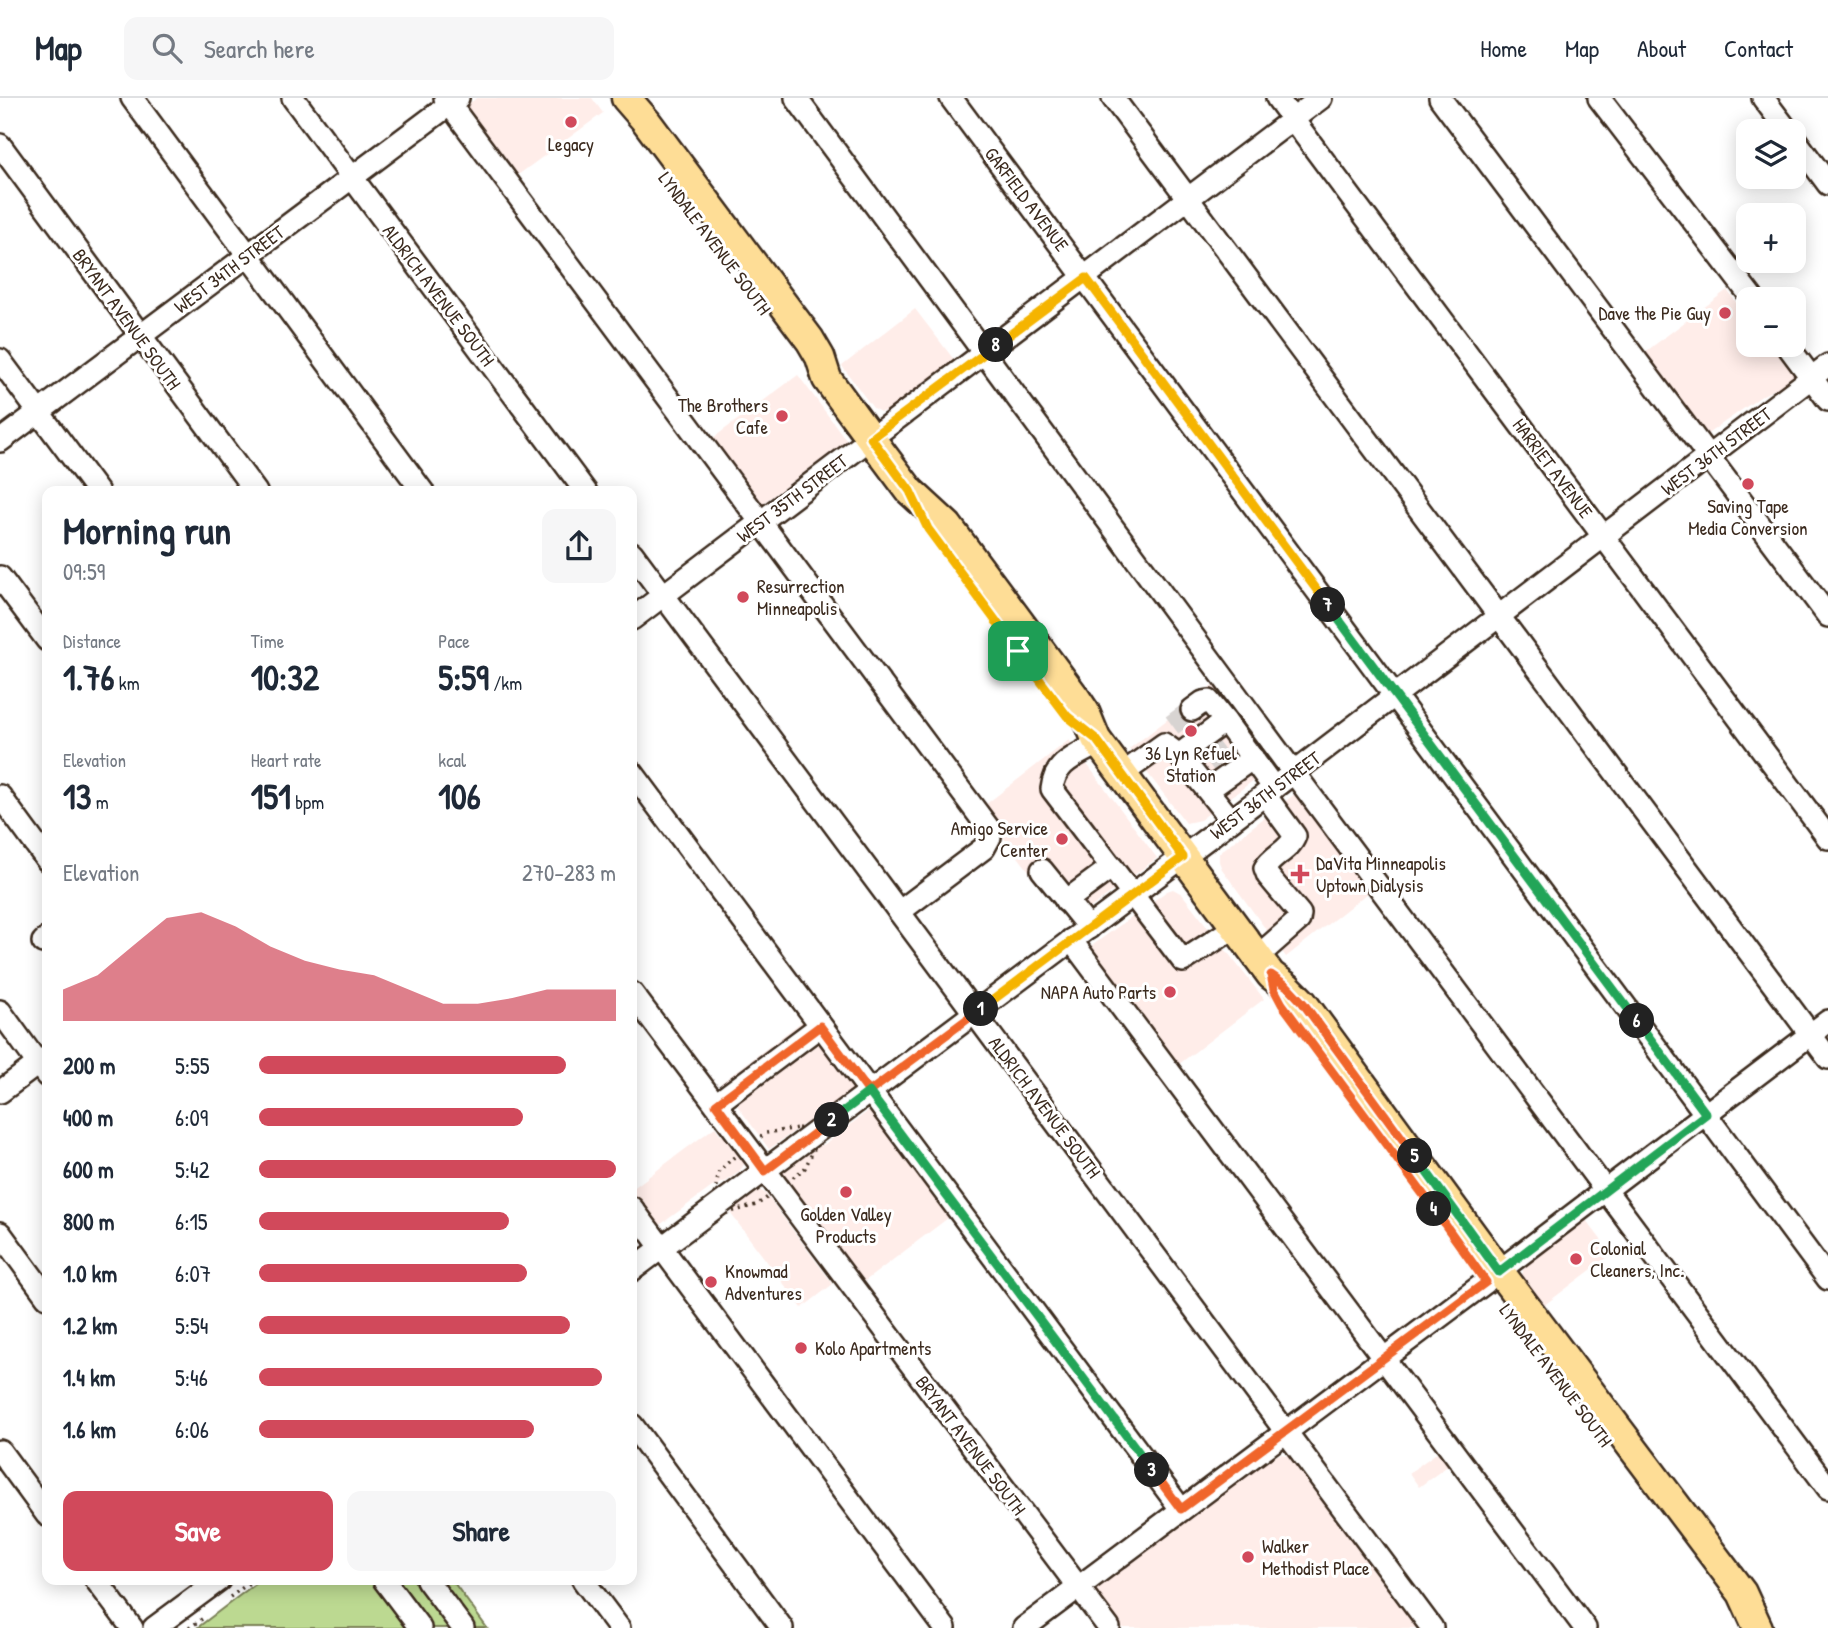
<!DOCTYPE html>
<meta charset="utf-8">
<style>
body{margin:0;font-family:"Patrick Hand",sans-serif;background:#f6f6f7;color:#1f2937;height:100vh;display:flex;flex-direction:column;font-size:26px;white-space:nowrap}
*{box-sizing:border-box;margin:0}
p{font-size:23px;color:#747a83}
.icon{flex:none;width:38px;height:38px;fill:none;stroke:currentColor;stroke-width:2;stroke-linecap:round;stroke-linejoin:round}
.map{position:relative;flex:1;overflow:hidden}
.panel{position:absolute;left:42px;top:388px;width:595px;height:1099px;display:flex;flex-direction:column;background:#fff;border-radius:14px;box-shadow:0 4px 18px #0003}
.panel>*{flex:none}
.fabs{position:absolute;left:1736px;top:21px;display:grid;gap:14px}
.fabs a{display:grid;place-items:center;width:70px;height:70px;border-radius:14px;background:#fff;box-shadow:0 4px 18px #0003;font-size:35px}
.pin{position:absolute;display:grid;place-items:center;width:60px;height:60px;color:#fff;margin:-30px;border-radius:14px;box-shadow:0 4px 10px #0006}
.km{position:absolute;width:35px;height:35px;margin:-18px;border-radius:50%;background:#222;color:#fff;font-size:19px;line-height:35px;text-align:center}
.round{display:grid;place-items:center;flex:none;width:74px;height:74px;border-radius:14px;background:#f6f6f7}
.summary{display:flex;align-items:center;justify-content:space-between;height:119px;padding:0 21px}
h1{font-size:38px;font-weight:700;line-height:52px}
.metrics{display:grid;grid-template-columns:repeat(3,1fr);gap:10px;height:119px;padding:7px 21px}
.metrics div{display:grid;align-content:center}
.metrics b{font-size:35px;font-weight:700}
.metrics small{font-size:19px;font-weight:400}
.metrics p{font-size:19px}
.chart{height:196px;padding:14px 21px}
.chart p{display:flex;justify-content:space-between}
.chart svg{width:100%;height:126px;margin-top:7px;fill:#d1495b;opacity:.7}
.primary-button{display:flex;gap:14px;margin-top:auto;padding:14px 21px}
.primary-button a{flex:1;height:80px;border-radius:14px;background:#d1495b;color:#fff;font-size:28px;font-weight:700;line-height:80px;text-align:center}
.primary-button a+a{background:#f6f6f7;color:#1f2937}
ul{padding:0 21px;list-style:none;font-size:23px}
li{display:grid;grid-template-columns:112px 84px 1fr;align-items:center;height:52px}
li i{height:18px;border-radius:9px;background:#d1495b}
header{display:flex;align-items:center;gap:42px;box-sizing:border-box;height:98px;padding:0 35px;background:#fff;border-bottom:2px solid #e0e1e3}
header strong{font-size:33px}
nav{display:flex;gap:38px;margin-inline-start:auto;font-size:24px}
.search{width:490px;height:63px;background:#f6f6f7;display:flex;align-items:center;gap:18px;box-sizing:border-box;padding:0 24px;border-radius:14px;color:#747a83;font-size:26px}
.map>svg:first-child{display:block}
.built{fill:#ffede9}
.green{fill:#bcd991;stroke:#7c8258;stroke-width:2}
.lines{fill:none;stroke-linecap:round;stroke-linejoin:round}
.minor-tunnel{stroke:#d8d4d2;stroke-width:21;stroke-dasharray:21 10;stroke-linecap:butt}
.minor-casing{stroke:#3b2a1e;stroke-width:26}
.major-casing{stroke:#3b2a1e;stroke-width:33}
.path{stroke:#3b2a1e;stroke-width:3.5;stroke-dasharray:2 5;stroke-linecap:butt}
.minor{stroke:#fff;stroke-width:21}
.major{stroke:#fedd96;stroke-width:28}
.split-1-casing{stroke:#fff;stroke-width:14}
.split-2-casing{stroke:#fff;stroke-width:14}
.split-3-casing{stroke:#fff;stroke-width:14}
.split-4-casing{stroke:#fff;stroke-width:14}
.split-5-casing{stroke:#fff;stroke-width:14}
.split-6-casing{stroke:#fff;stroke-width:14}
.split-7-casing{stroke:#fff;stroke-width:14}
.split-8-casing{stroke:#fff;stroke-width:14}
.split-9-casing{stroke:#fff;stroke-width:14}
.split-1{stroke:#f5b400;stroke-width:9}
.split-2{stroke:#f0652b;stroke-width:9}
.split-3{stroke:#22a559;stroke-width:9}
.split-4{stroke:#f0652b;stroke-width:9}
.split-5{stroke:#f0652b;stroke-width:9}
.split-6{stroke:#22a559;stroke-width:9}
.split-7{stroke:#22a559;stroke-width:9}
.split-8{stroke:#f5b400;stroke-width:9}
.split-9{stroke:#f5b400;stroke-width:9}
.poi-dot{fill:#d1495b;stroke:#fff;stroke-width:2.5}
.labels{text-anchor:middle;stroke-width:6;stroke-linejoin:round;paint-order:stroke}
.poi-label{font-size:19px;fill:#3b2a1e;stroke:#fff;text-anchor:start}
.street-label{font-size:19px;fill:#3b2a1e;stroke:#fff}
</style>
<header>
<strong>Map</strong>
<div class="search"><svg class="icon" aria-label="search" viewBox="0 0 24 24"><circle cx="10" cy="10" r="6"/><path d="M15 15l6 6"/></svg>Search here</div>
<nav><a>Home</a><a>Map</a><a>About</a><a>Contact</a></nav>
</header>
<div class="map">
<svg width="1828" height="1530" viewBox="0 0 1828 1530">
<rect width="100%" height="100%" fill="#fff"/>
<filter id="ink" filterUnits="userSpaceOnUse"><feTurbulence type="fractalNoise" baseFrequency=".0143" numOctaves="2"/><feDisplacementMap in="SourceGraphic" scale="14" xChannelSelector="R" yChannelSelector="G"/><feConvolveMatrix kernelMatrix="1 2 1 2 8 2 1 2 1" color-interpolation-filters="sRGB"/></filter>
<g filter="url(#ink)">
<g class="built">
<path d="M 477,0 L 592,0 L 603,15 L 511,82 L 458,13 Z"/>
<path d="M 1727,192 L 1748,220 L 1748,247 L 1769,247 L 1784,257 L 1793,270 L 1793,277 L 1789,284 L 1763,297 L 1696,344 L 1636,261 Z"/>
<path d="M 915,211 L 955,263 L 888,313 L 880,314 L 873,310 L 842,268 Z"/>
<path d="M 798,277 L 847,343 L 755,411 L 705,346 Z"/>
<path d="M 1220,581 L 1281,662 L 1200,722 L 1186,725 L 1129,651 Z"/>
<path d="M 1069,642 L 1157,760 L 1069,826 L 981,710 Z"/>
<path d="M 1300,692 L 1375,789 L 1286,859 L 1222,771 L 1219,764 L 1219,755 Z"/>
<path d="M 1173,791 L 1182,796 L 1264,901 L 1166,976 L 1075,860 L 1167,793 Z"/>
<path d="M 809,918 L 861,986 L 769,1051 L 721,985 Z"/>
<path d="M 876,1007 L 956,1114 L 861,1186 L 784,1084 L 782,1075 L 787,1068 L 805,1053 L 825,1046 Z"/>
<path d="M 715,1029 L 720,1036 L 737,1045 L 745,1056 L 745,1065 L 739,1074 L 727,1083 L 712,1089 L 653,1132 L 632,1104 L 632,1091 Z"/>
<path d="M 757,1091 L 765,1095 L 833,1186 L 802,1210 L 731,1116 L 745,1095 Z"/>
<path d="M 1586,1122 L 1612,1156 L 1543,1208 L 1522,1178 L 1523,1173 L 1525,1167 Z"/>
<path d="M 1443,1350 L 1453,1364 L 1419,1389 L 1409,1375 Z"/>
<path d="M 1281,1356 L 1290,1358 L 1417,1530 L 1117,1530 L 1090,1493 L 1275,1358 Z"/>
</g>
<path class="green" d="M 260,1482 L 452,1482 L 487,1530 L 197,1530 Z"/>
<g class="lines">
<g class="minor-tunnel">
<path d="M 1172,627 L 1192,612"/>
<path d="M 1207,664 L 1224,651"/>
</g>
<g class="minor-casing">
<g id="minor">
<path d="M 132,0 L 423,394"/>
<path d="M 293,0 L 586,394"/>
<path d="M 445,0 L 990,732 L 990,739 L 984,750 L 899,814"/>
<path d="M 796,0 L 1294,675 L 1828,1390"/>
<path d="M 951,0 L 1828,1181"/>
<path d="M 1113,0 L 1828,960"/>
<path d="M 1277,0 L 1828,740"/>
<path d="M 1440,0 L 1828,518"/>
<path d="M 1599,0 L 1753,201"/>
<path d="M 1763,0 L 1788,33"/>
<path d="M 1794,40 L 1828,86"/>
<path d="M 0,47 L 256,394"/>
<path d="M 1787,247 L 1828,302"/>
<path d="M 0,262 L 98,394"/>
<path d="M 0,343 L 458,0"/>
<path d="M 632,455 L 1432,1530"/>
<path d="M 0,479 L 47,542"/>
<path d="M 632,521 L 1321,0"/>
<path d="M 1192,612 L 1203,604 L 1209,603 L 1225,623"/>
<path d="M 1099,645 C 1077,658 1055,663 1052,691 L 1183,863 L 1235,829"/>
<path d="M 1179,657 L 1225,623 L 1274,690"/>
<path d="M 632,674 L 1181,1411"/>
<path d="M 1122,676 L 1164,646 L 1179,657 L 1231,722"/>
<path d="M 1208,692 L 1253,660"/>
<path d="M 0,698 L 47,762"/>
<path d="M 1042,772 L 1089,830"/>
<path d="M 1066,803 L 1112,769"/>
<path d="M 1071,842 L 1585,1530"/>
<path d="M 43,844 L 47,840"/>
<path d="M 1257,859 L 1299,822 L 1300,816 L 1268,778 L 1265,770 C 1273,757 1290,752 1295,738 L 1265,697"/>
<path d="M 632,895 L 1109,1530"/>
<path d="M 0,913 L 47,978"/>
<path d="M 0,994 L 47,959"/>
<path d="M 716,1006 L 820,928"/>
<path d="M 632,1110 L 945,1530"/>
<path d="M 0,1135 L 47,1199"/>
<path d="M 632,1172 L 1208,740 L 1828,267"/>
<path d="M 1499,1173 L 1828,923"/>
<path d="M 632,1327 L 782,1530"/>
<path d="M 0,1353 L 47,1417"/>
<path d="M 96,1482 L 132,1530"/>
<path d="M 384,1482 L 420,1530"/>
<path d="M 427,1482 L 463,1530"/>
<path d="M 583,1482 L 619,1530"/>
<path d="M 154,1530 L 219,1482"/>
<path d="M 1024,1530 L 1486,1184"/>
</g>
</g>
<g class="major-casing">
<path id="major" d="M 626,0 L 646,23 L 810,242 L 820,259 L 827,281 L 883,357 L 910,393 L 948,428 L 1075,599 L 1085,614 L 1096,641 L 1271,877 L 1287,889 L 1303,905 L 1499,1173 L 1742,1495 L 1758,1530"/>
</g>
<g class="path">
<path d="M 798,1030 L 816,1034 L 815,1049 L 805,1070 L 764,1102 L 756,1107 L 698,1123 L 715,1094 L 719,1073 L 733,1060 L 766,1035 Z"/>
<path d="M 230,1499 L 253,1482"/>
<path d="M 189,1530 L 202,1521"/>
</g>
<use href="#minor" class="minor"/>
<use href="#major" class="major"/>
</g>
</g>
<g class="lines" filter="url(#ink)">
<g class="split-1-casing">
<path id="split-1" d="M 981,911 L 1183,759 L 1096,641 L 1067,618 L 1018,553"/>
</g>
<g class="split-2-casing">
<path id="split-2" d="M 832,1022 L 765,1073 L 716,1006 L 820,928 L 869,994 L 981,911"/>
</g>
<g class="split-3-casing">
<path id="split-3" d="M 832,1022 L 869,994 L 1152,1372"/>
</g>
<g class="split-4-casing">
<path id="split-4" d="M 1152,1372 L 1181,1411 L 1486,1184 L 1434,1111"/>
</g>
<g class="split-5-casing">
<path id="split-5" d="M 1415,1058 L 1303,905 L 1287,888 L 1271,877 L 1274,891 L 1282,906 L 1434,1111"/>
</g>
<g class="split-6-casing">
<path id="split-6" d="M 1415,1058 L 1499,1174 L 1706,1016 L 1637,923"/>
</g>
<g class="split-7-casing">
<path id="split-7" d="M 1328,507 L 1637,923"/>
</g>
<g class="split-8-casing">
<path id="split-8" d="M 996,247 L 1086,180 L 1328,507"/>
</g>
<g class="split-9-casing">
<path id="split-9" d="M 996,247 L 871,340 L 910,393 L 928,431 L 1018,553"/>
</g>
<use href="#split-1" class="split-1"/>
<use href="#split-2" class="split-2"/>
<use href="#split-3" class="split-3"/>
<use href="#split-4" class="split-4"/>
<use href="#split-5" class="split-5"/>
<use href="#split-6" class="split-6"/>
<use href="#split-7" class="split-7"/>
<use href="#split-8" class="split-8"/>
<use href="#split-9" class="split-9"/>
</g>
<g class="poi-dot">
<circle cx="571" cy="24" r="7"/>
<circle cx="1725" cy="215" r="7"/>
<circle cx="782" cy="318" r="7"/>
<circle cx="1748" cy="386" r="7"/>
<circle cx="743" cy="499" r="7"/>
<circle cx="1191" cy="633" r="7"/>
<circle cx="1062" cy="741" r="7"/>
<path d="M1296.5 765.5h7v7h7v7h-7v7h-7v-7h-7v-7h7z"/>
<circle cx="1170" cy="894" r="7"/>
<circle cx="846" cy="1094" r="7"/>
<circle cx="1576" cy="1161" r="7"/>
<circle cx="711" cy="1184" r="7"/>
<circle cx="801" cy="1250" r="7"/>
<circle cx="1248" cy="1459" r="7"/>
</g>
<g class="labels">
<g class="poi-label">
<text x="571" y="53" text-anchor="middle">Legacy</text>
<text x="1711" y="222" text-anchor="end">Dave the Pie Guy</text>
<text x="768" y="314" text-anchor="end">The Brothers<tspan x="768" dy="22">Cafe</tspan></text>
<text x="1748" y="415" text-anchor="middle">Saving Tape<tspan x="1748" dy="22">Media Conversion</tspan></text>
<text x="757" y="495">Resurrection<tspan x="757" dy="22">Minneapolis</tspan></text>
<text x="1191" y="662" text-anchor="middle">36 Lyn Refuel<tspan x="1191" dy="22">Station</tspan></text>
<text x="1048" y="737" text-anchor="end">Amigo Service<tspan x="1048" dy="22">Center</tspan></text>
<text x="1316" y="772">DaVita Minneapolis<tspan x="1316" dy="22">Uptown Dialysis</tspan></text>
<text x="1156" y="901" text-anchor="end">NAPA Auto Parts</text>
<text x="846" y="1123" text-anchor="middle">Golden Valley<tspan x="846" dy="22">Products</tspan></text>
<text x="1590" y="1157">Colonial<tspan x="1590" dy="22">Cleaners, Inc.</tspan></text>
<text x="725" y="1180">Knowmad<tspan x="725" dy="22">Adventures</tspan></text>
<text x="815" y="1257">Kolo Apartments</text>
<text x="1262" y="1455">Walker<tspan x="1262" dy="22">Methodist Place</tspan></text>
</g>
<g class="street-label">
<text transform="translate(1027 101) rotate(53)" y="7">GARFIELD AVENUE</text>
<text transform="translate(715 145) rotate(53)" y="7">LYNDALE AVENUE SOUTH</text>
<text transform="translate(229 171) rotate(-37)" y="7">WEST 34TH STREET</text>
<text transform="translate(439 197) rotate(53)" y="7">ALDRICH AVENUE SOUTH</text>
<text transform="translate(127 221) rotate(54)" y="7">BRYANT AVENUE SOUTH</text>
<text transform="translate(1716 353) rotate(-37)" y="7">WEST 36TH STREET</text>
<text transform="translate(1553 370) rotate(53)" y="7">HARRIET AVENUE</text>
<text transform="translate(792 400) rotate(-37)" y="7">WEST 35TH STREET</text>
<text transform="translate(1265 697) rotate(-37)" y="7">WEST 36TH STREET</text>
<text transform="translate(1045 1009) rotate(53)" y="7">ALDRICH AVENUE SOUTH</text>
<text transform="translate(1556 1277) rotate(53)" y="7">LYNDALE AVENUE SOUTH</text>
<text transform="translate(971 1347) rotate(53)" y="7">BRYANT AVENUE SOUTH</text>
</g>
</g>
</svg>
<div class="fabs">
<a><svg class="icon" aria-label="layers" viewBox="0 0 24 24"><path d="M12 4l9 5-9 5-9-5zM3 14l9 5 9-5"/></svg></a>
<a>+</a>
<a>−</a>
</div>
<div class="pin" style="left:1018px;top:553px;background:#1e9e55"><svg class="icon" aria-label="arrive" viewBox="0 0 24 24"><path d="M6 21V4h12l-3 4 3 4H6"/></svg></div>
<b class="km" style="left:981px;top:911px">1</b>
<b class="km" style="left:832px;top:1022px">2</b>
<b class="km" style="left:1152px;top:1372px">3</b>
<b class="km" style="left:1434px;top:1111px">4</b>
<b class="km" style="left:1415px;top:1058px">5</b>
<b class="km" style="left:1637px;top:923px">6</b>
<b class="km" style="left:1328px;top:507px">7</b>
<b class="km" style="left:996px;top:247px">8</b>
<section class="panel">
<div class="summary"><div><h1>Morning run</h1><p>09:59</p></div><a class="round"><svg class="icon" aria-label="share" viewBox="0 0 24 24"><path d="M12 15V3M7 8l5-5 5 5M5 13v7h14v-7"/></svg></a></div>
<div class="metrics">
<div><p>Distance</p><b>1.76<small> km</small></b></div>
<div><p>Time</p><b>10:32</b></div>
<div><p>Pace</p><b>5:59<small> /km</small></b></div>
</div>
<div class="metrics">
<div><p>Elevation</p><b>13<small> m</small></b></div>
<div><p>Heart rate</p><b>151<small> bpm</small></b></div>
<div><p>kcal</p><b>106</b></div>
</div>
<div class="chart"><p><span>Elevation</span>270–283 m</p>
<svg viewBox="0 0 160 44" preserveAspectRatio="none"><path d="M0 44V33L10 28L20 18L30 8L40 6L50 11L60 18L70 23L80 26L90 28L100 33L110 38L120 38L130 36L140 33L150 33L160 33V44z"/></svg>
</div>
<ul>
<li><b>200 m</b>5:55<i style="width:86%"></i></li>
<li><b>400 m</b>6:09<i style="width:74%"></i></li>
<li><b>600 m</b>5:42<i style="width:100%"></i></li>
<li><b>800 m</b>6:15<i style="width:70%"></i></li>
<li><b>1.0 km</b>6:07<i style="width:75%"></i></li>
<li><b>1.2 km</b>5:54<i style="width:87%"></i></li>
<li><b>1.4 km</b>5:46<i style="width:96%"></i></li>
<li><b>1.6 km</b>6:06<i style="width:77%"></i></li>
</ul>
<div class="primary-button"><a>Save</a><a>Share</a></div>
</section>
</div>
